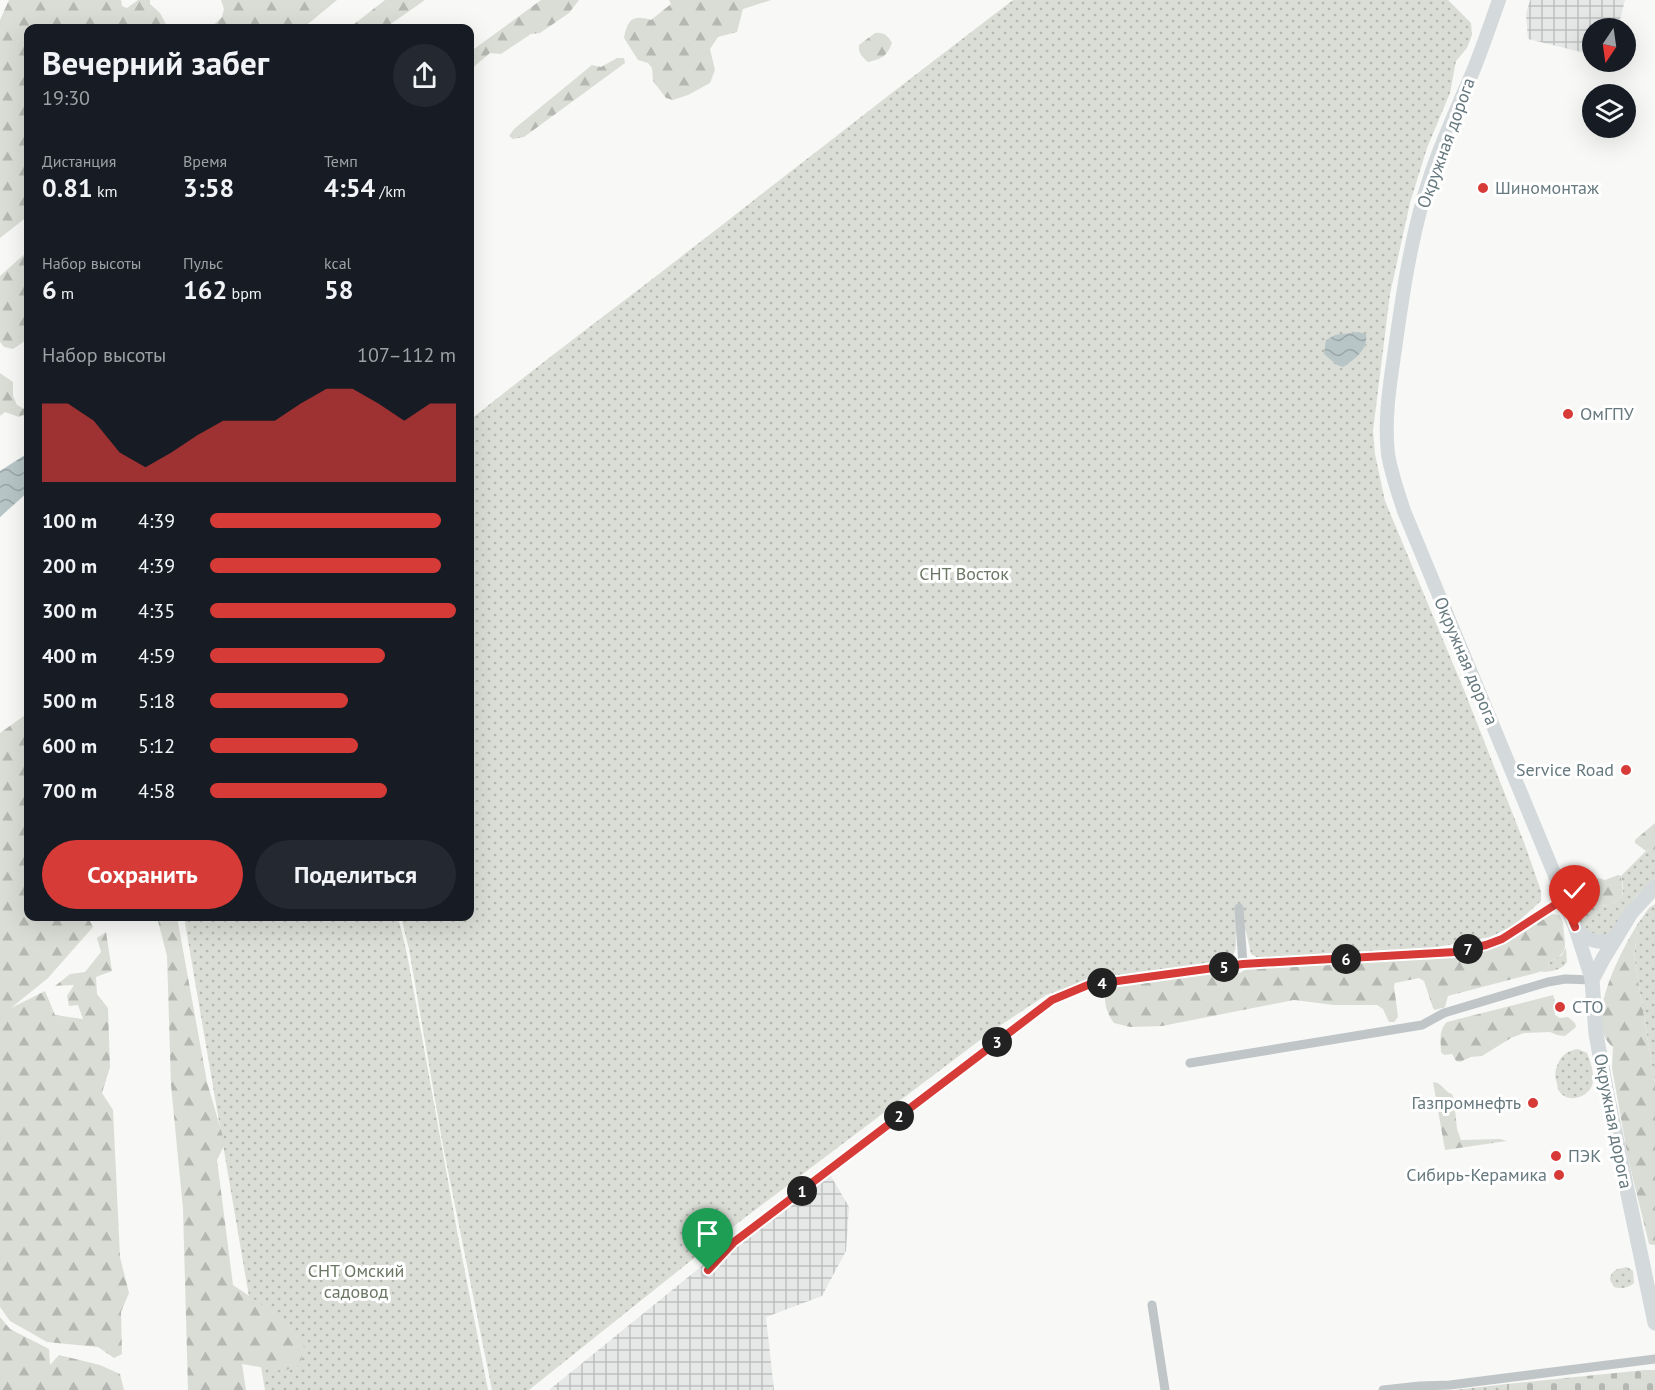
<!DOCTYPE html>
<html lang="ru">
<meta charset="utf-8">
<style>
body{margin:0;font-family:"PT Sans",sans-serif;background:#242831;color:#f1f3f6;height:100vh;display:flex;flex-direction:column;font-size:22px;white-space:nowrap}
*{box-sizing:border-box;margin:0}
p{font-size:20px;color:#9ea1a6}
.icon{flex:none;width:33px;height:33px;fill:none;stroke:currentColor;stroke-width:2;stroke-linecap:round;stroke-linejoin:round}
.map{position:relative;flex:1;overflow:hidden}
.side{position:absolute;left:24px;top:24px;width:450px;height:897px;display:flex;flex-direction:column;background:#171b24;border-radius:12px;box-shadow:0 6px 24px #0002}
.side>*{flex:none}
.needle{width:39px;rotate:193deg}
.tools{position:absolute;left:1582px;top:18px;display:grid;gap:12px}
.tools a{display:grid;place-items:center;width:54px;height:54px;border-radius:50%;background:#171b24;box-shadow:0 6px 24px #0002;font-size:30px}
.pin{position:absolute;display:grid;place-items:center;width:51px;height:51px;color:#fff;margin:-62px -26px;border-radius:50% 50% 50% 0;rotate:-45deg;box-shadow:0 0 6px #0007}
.pin .icon{rotate:45deg}
.km{position:absolute;width:30px;height:30px;margin:-15px;border-radius:50%;background:#222;color:#fff;font-size:16px;line-height:30px;text-align:center}
.round{display:grid;place-items:center;flex:none;width:63px;height:63px;border-radius:32px;background:#242831}
.summary{display:flex;align-items:center;justify-content:space-between;height:102px;padding:0 18px}
h1{font-size:33px;font-weight:600;line-height:45px}
.stats{display:grid;grid-template-columns:repeat(3,1fr);gap:9px;height:102px;padding:6px 18px}
.stats div{display:grid;align-content:center}
.stats b{font-size:26px;font-weight:600}
.stats small{font-size:16px;font-weight:400}
.stats p{font-size:16px}
.chart{height:168px;padding:12px 18px}
.chart p{display:flex;justify-content:space-between}
.chart svg{width:100%;height:108px;margin-top:6px;fill:#d73b37;opacity:.7}
.primary-button{display:flex;gap:12px;margin-top:auto;padding:12px 18px}
.primary-button a{flex:1;height:69px;border-radius:36px;background:#d73b37;color:#fff;font-size:24px;font-weight:600;line-height:69px;text-align:center}
.primary-button a+a{background:#242831;color:#f1f3f6}
ul{padding:0 18px;list-style:none;font-size:20px}
li{display:grid;grid-template-columns:96px 72px 1fr;align-items:center;height:45px}
li i{height:15px;border-radius:8px;background:#d73b37}
.map>svg:first-child{display:block}
.industrial{fill:url(#industrial-grid)}
.grass{fill:url(#grass-dots)}
.forest{fill:url(#forest-firs)}
.cemetery{fill:url(#cemetery-stones)}
.water{fill:url(#water-waves)}
.lines{fill:none;stroke-linecap:round;stroke-linejoin:round}
.minor{stroke:#c0c5c7;stroke-width:9}
.secondary{stroke:#d4d9db;stroke-width:14}
.primary{stroke:#d4d9db;stroke-width:15}
.route-casing{stroke:#fff;stroke-width:12}
.route{stroke:#d73b37;stroke-width:8}
.poi-dot{fill:#d73b37;stroke:#fff;stroke-width:2}
.labels{text-anchor:middle;stroke-width:6;stroke-linejoin:round;paint-order:stroke}
.street-label{font-size:18px;fill:#66797f;stroke:#fff}
.poi-label{font-size:18px;fill:#66797f;stroke:#fff;text-anchor:start}
.park-label{font-size:18px;fill:#6b7764;stroke:#fff}
</style>
<div class="map">
<svg width="1655" height="1390" viewBox="0 0 1655 1390">
<defs>
<pattern id="industrial-grid" width="8" height="8" patternUnits="userSpaceOnUse" patternTransform="scale(1.5)"><rect width="8" height="8" fill="#e6e8e7"/><path d="M0 4h8M4 0v8" fill="none" stroke="#bec1c0"/></pattern>
<pattern id="grass-dots" width="8" height="8" patternUnits="userSpaceOnUse" patternTransform="scale(1.5)"><rect width="8" height="8" fill="#daddd5"/><path d="M2 2h.1M6 6h.1" fill="none" stroke="#b5b8b2" stroke-width="1.8" stroke-linecap="round"/></pattern>
<pattern id="forest-firs" width="22" height="20" patternUnits="userSpaceOnUse" patternTransform="scale(1.5)"><rect width="22" height="20" fill="#daddd5"/><path d="M5 1l3.5 6h-7zM16 11l3.5 6h-7z" fill="#b5b8b2"/></pattern>
<pattern id="cemetery-stones" width="16" height="16" patternUnits="userSpaceOnUse" patternTransform="scale(1.5)"><rect width="16" height="16" fill="#daddd5"/><path d="M2 7V4a2 2 0 0 1 4 0v3zM10 15v-3a2 2 0 0 1 4 0v3z" fill="#b5b8b2"/></pattern>
<pattern id="water-waves" width="16" height="10" patternUnits="userSpaceOnUse" patternTransform="scale(1.5)"><rect width="16" height="10" fill="#b7c5c7"/><path d="M0 5q4-4 8 0t8 0" fill="none" stroke="#99a5a7"/></pattern>
</defs>
<rect width="100%" height="100%" fill="#f8f8f6"/>
<g class="industrial">
<path d="M 1530,0 L 1625,0 L 1618,28 L 1593,28 L 1593,55 L 1528,39 L 1526,14 Z"/>
<path d="M 825,1166 L 849,1207 L 846,1251 L 822,1296 L 766,1317 L 774,1390 L 549,1390 Z"/>
</g>
<g class="grass">
<path d="M 1013,0 L 1448,0 L 1471,23 L 1472,35 L 1467,48 L 1456,61 L 1450,93 L 1427,148 L 1410,203 L 1390,294 L 1373,431 L 1375,454 L 1385,501 L 1464,690 L 1525,845 L 1541,891 L 1541,901 L 1513,926 L 1490,937 L 1416,951 L 1258,958 L 1251,954 L 1246,931 L 1236,932 C 1235,946 1239,952 1226,962 L 1086,981 L 1046,995 L 992,1031 L 743,1219 L 529,1390 L 492,1390 L 443,1146 L 409,949 L 401,917 L 470,916 L 470,420 C 533,369 599,320 664,270 C 780,180 896,89 1013,0 Z"/>
<path d="M 1655,849 L 1655,879 L 1636,896 L 1609,935 L 1595,937 L 1580,925 L 1569,893 C 1583,898 1601,912 1615,902 C 1619,899 1623,897 1623,891 C 1624,887 1622,881 1621,876 L 1646,851 Z"/>
<path d="M 1655,904 L 1655,1083 L 1634,956 L 1639,922 L 1649,908 Z"/>
<path d="M 184,917 L 398,917 L 407,954 L 458,1236 L 488,1390 L 265,1390 Z"/>
<path d="M 1566,948 L 1567,962 C 1562,970 1550,972 1541,972 L 1548,969 L 1550,961 L 1562,955 Z"/>
<path d="M 1578,1049 L 1587,1053 C 1590,1061 1594,1071 1593,1081 C 1592,1097 1566,1106 1558,1089 C 1557,1086 1557,1083 1556,1080 C 1555,1074 1555,1071 1557,1066 C 1561,1055 1567,1051 1578,1049 Z"/>
<path d="M 1627,1267 L 1633,1271 L 1634,1283 C 1629,1288 1620,1289 1614,1287 L 1610,1280 C 1611,1269 1618,1269 1627,1267 Z"/>
<path d="M 1507,1384 L 1507,1390 L 1454,1390 Z"/>
</g>
<g class="forest">
<path d="M 9,0 L 121,0 L 122,6 L 127,8 L 138,0 L 150,0 L 150,4 L 160,13 L 168,28 L 28,28 L 28,216 L 0,238 L 0,20 Z"/>
<path d="M 221,0 L 337,0 L 303,28 L 210,28 L 222,17 L 224,9 Z"/>
<path d="M 385,0 L 425,0 L 385,28 L 349,28 Z"/>
<path d="M 541,0 L 579,0 L 569,13 L 540,33 L 531,34 L 501,54 L 490,53 L 470,70 L 470,52 Z"/>
<path d="M 669,0 L 771,0 L 743,9 L 737,32 L 718,37 L 710,49 L 715,70 L 710,83 L 688,95 L 673,100 L 666,98 L 653,81 L 652,68 L 648,63 L 638,60 L 624,38 C 627,20 633,14 651,20 L 671,4 Z"/>
<path d="M 875,33 C 884,32 888,36 892,43 C 887,56 882,59 868,62 C 862,57 858,53 859,45 Z"/>
<path d="M 617,58 L 624,58 L 625,63 L 524,137 L 513,139 L 509,136 L 514,129 L 592,65 L 601,67 Z"/>
<path d="M 28,251 L 28,339 L 13,349 L 4,347 L 0,342 L 0,276 Z"/>
<path d="M 0,373 L 13,382 L 13,396 L 17,405 L 26,410 L 24,415 L 19,417 L 5,412 L 0,416 Z"/>
<path d="M 28,713 L 28,916 L 88,917 L 93,927 L 48,978 L 11,1008 L 45,991 L 55,1015 L 83,1019 L 78,1005 L 69,1006 L 67,996 L 74,985 L 55,986 L 70,974 L 85,972 L 101,952 L 97,938 L 106,932 L 112,971 L 96,977 L 97,994 L 108,1008 L 110,1067 L 102,1093 L 113,1110 L 120,1257 L 129,1293 L 121,1312 L 122,1354 L 114,1358 L 98,1347 L 47,1342 L 10,1321 L 0,1307 L 0,733 Z"/>
<path d="M 1655,823 L 1655,849 L 1646,851 L 1635,843 L 1635,840 Z"/>
<path d="M 1618,875 L 1621,876 L 1623,891 L 1621,898 L 1610,905 L 1597,906 L 1569,893 L 1570,884 L 1572,883 L 1585,882 L 1598,878 L 1605,880 Z"/>
<path d="M 1552,914 L 1559,915 C 1564,921 1563,926 1564,934 C 1566,951 1566,953 1550,961 L 1548,969 L 1536,973 L 1448,996 L 1445,1007 L 1435,1010 L 1433,1008 L 1424,981 L 1419,978 L 1395,983 L 1394,986 L 1398,1017 L 1394,1022 L 1389,1022 L 1383,1009 L 1377,1005 L 1334,1005 L 1294,1000 L 1162,1026 L 1130,1027 L 1114,1023 C 1107,1014 1102,1000 1107,989 L 1218,971 L 1234,971 L 1240,973 L 1253,965 L 1492,946 L 1516,937 L 1546,916 Z"/>
<path d="M 157,917 L 177,917 L 207,1082 L 225,1144 L 217,1160 L 233,1285 L 286,1321 L 304,1347 L 300,1365 L 283,1371 L 242,1364 L 246,1390 L 188,1390 L 183,1209 L 171,1085 L 167,956 Z"/>
<path d="M 1639,922 L 1634,956 L 1655,1083 L 1655,1245 L 1654,1245 L 1649,1244 L 1628,1158 L 1612,1068 L 1613,1047 C 1581,1023 1623,947 1639,922 Z"/>
<path d="M 1553,995 C 1556,1001 1554,1008 1555,1015 L 1560,1018 L 1568,1017 L 1575,1023 L 1576,1027 L 1565,1036 L 1557,1035 L 1550,1032 L 1524,1033 L 1511,1038 L 1482,1056 L 1471,1057 L 1460,1062 L 1456,1061 L 1452,1054 L 1444,1055 L 1441,1052 C 1441,1041 1438,1031 1447,1022 Z"/>
<path d="M 1433,1082 C 1442,1082 1444,1092 1452,1094 L 1454,1099 L 1457,1129 L 1461,1140 L 1500,1139 L 1507,1141 L 1445,1150 Z"/>
<path d="M 0,1317 L 10,1329 L 49,1349 L 50,1365 L 59,1355 L 100,1365 L 120,1374 L 124,1390 L 0,1390 Z"/>
</g>
<path class="cemetery" d="M 1645,1370 L 1655,1370 L 1655,1390 L 1507,1390 L 1507,1384 Z"/>
<g class="water">
<path d="M 1358,332 L 1366,334 C 1368,350 1355,359 1343,367 L 1337,365 L 1324,354 L 1326,340 L 1335,335 Z"/>
<path d="M 28,453 L 28,492 L 0,517 L 0,471 Z"/>
</g>
<g class="lines">
<g class="minor">
<path d="M 1239,908 L 1243,964"/>
<path d="M 1190,1063 L 1422,1025 L 1444,1013 L 1548,982 L 1565,979 L 1592,980"/>
<path d="M 705,1273 L 734,1242 L 1052,1000 L 1088,985 L 1243,964 L 1455,952 L 1486,945 L 1502,939 L 1564,899"/>
<path d="M 1152,1305 L 1165,1390"/>
<path d="M 1383,1390 L 1420,1386 L 1450,1385 L 1655,1359"/>
</g>
<g class="secondary">
<path d="M 1499,0 C 1491,23 1483,46 1474,69 C 1459,104 1443,138 1431,174 C 1412,230 1403,291 1395,349 C 1390,383 1384,419 1388,454 C 1391,473 1398,492 1404,511 L 1554,873 L 1575,927 L 1592,980"/>
<path d="M 1575,928 C 1587,941 1602,947 1617,936"/>
</g>
<path class="primary" d="M 1655,887 L 1631,913 L 1603,959 L 1592,980 L 1596,1034 L 1607,1094 L 1655,1323"/>
</g>
<g class="lines">
<g class="route-casing">
<path id="route" d="M 708,1270 L 734,1242 L 1052,1000 L 1088,985 L 1243,964 L 1455,952 L 1486,945 L 1502,939 L 1564,899 L 1575,927"/>
</g>
<use href="#route" class="route"/>
</g>
<g class="poi-dot">
<circle cx="1483" cy="188" r="6"/>
<circle cx="1568" cy="414" r="6"/>
<circle cx="1626" cy="770" r="6"/>
<circle cx="1560" cy="1007" r="6"/>
<circle cx="1533" cy="1103" r="6"/>
<circle cx="1556" cy="1156" r="6"/>
<circle cx="1559" cy="1175" r="6"/>
</g>
<g class="labels">
<g class="street-label">
<text transform="translate(1446 143) rotate(-70)" y="6">Окружная дорога</text>
<text transform="translate(1466 661) rotate(67)" y="6">Окружная дорога</text>
<text transform="translate(1613 1121) rotate(79)" y="6">Окружная дорога</text>
</g>
<g class="poi-label">
<text x="1495" y="194">Шиномонтаж</text>
<text x="1580" y="420">ОмГПУ</text>
<text x="1614" y="776" text-anchor="end">Service Road</text>
<text x="1572" y="1013">СТО</text>
<text x="1521" y="1109" text-anchor="end">Газпромнефть</text>
<text x="1568" y="1162">ПЭК</text>
<text x="1547" y="1181" text-anchor="end">Сибирь-Керамика</text>
</g>
<g class="park-label">
<text x="964" y="580">СНТ Восток</text>
<text x="356" y="1277">СНТ Омский<tspan x="356" dy="21">садовод</tspan></text>
</g>
</g>
</svg>
<div class="tools">
<a><svg class="needle" viewBox="-14 -14 28 28"><path d="M0-13l5 13h-10z" fill="#e53935"/><path d="M0 13l5-13h-10z" fill="#9ea1a6"/></svg></a>
<a><svg class="icon" aria-label="layers" viewBox="0 0 24 24"><path d="M12 4l9 5-9 5-9-5zM3 14l9 5 9-5"/></svg></a>
</div>
<div class="pin" style="left:708px;top:1270px;background:#1e9e55"><svg class="icon" aria-label="arrive" viewBox="0 0 24 24"><path d="M6 21V4h12l-3 4 3 4H6"/></svg></div>
<div class="pin" style="left:1575px;top:927px;background:#d93025"><svg class="icon" aria-label="check" viewBox="0 0 24 24"><path d="M5 12l5 5 9-10"/></svg></div>
<b class="km" style="left:802px;top:1191px">1</b>
<b class="km" style="left:899px;top:1116px">2</b>
<b class="km" style="left:997px;top:1042px">3</b>
<b class="km" style="left:1102px;top:983px">4</b>
<b class="km" style="left:1224px;top:967px">5</b>
<b class="km" style="left:1346px;top:959px">6</b>
<b class="km" style="left:1468px;top:949px">7</b>
<section class="side">
<div class="summary"><div><h1>Вечерний забег</h1><p>19:30</p></div><a class="round"><svg class="icon" aria-label="share" viewBox="0 0 24 24"><path d="M12 15V3M7 8l5-5 5 5M5 13v7h14v-7"/></svg></a></div>
<div class="stats">
<div><p>Дистанция</p><b>0.81<small> km</small></b></div>
<div><p>Время</p><b>3:58</b></div>
<div><p>Темп</p><b>4:54<small> /km</small></b></div>
</div>
<div class="stats">
<div><p>Набор высоты</p><b>6<small> m</small></b></div>
<div><p>Пульс</p><b>162<small> bpm</small></b></div>
<div><p>kcal</p><b>58</b></div>
</div>
<div class="chart"><p><span>Набор высоты</span>107–112 m</p>
<svg viewBox="0 0 160 44" preserveAspectRatio="none"><path d="M0 44V12L10 12L20 19L30 32L40 38L50 32L60 25L70 19L80 19L90 19L100 12L110 6L120 6L130 12L140 19L150 12L160 12V44z"/></svg>
</div>
<ul>
<li><b>100 m</b>4:39<i style="width:94%"></i></li>
<li><b>200 m</b>4:39<i style="width:94%"></i></li>
<li><b>300 m</b>4:35<i style="width:100%"></i></li>
<li><b>400 m</b>4:59<i style="width:71%"></i></li>
<li><b>500 m</b>5:18<i style="width:56%"></i></li>
<li><b>600 m</b>5:12<i style="width:60%"></i></li>
<li><b>700 m</b>4:58<i style="width:72%"></i></li>
</ul>
<div class="primary-button"><a>Сохранить</a><a>Поделиться</a></div>
</section>
</div>
